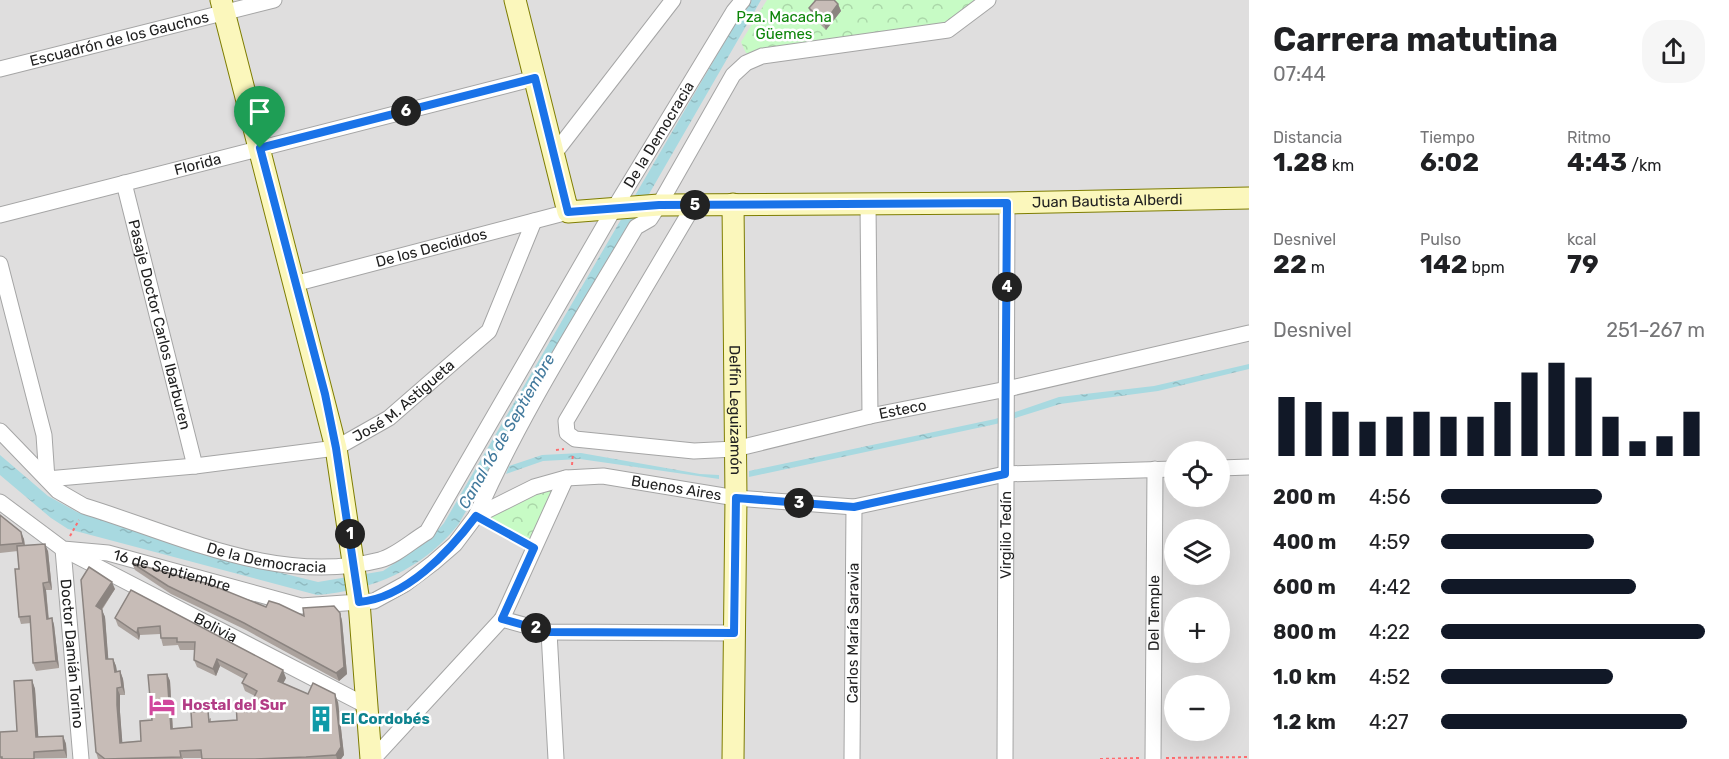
<!DOCTYPE html>
<html lang="es">
<meta charset="utf-8">
<style>
body{margin:0;font-family:Rubik,sans-serif;background:#f6f6f6;color:#202124;height:100vh;display:flex;flex-direction:column;font-size:22px;white-space:nowrap}
*{box-sizing:border-box;margin:0}
p{font-size:20px;color:#757577}
.icon{flex:none;width:33px;height:33px;fill:none;stroke:currentColor;stroke-width:2;stroke-linecap:round;stroke-linejoin:round}
.map{position:relative;flex:1;overflow:hidden}
.sheet{display:flex;flex-direction:column;background:#fff;width:480px}
.sheet>*{flex:none}
.tools{position:absolute;left:1164px;top:441px;display:grid;gap:12px}
.tools a{display:grid;place-items:center;width:66px;height:66px;border-radius:50%;background:#fff;box-shadow:0 6px 24px #0002;font-size:30px}
.pin{position:absolute;display:grid;place-items:center;width:51px;height:51px;color:#fff;margin:-62px -26px;border-radius:50% 50% 50% 0;rotate:-45deg;box-shadow:0 0 6px #0007}
.pin .icon{rotate:45deg}
.km{position:absolute;width:30px;height:30px;margin:-15px;border-radius:50%;background:#222;color:#fff;font-size:16px;line-height:30px;text-align:center}
.round{display:grid;place-items:center;flex:none;width:63px;height:63px;border-radius:24px;background:#f6f6f6}
.summary{display:flex;align-items:center;justify-content:space-between;height:102px;padding:0 24px}
h1{font-size:33px;font-weight:700;line-height:45px}
.metrics{display:grid;grid-template-columns:repeat(3,1fr);gap:9px;height:102px;padding:6px 24px}
.metrics div{display:grid;align-content:center}
.metrics b{font-size:26px;font-weight:700}
.metrics small{font-size:16px;font-weight:400}
.metrics p{font-size:16px}
.chart{height:168px;padding:12px 24px}
.chart p{display:flex;justify-content:space-between}
.chart svg{width:100%;height:108px;margin-top:6px;stroke:#111827;stroke-width:6}
ul{padding:0 24px;list-style:none;font-size:20px}
li{display:grid;grid-template-columns:96px 72px 1fr;align-items:center;height:45px}
li i{height:15px;border-radius:8px;background:#111827}
main{display:flex;flex:1;min-height:0}
.map>svg:first-child{display:block}
.residential{fill:#dfdede;fill-rule:evenodd}
.park{fill:url(#park-crowns)}
.water{fill:url(#water-ripples)}
.lines{fill:none;stroke-linecap:round;stroke-linejoin:round}
.street-casing{stroke:#a5a5a5;stroke-width:17}
.secondary-casing{stroke:#7e7d02;stroke-width:23}
.path{stroke:#fd6d6f;stroke-width:2;stroke-dasharray:3 3;stroke-linecap:butt}
.street{stroke:#fff;stroke-width:15}
.secondary{stroke:#fbf7bc;stroke-width:21}
.wall{fill:#aba29d}
.shaded-wall{fill:#8b8480}
.building{fill:#c7bcb7;stroke:#8b8480;stroke-width:1.5}
.route-casing{stroke:#fff;stroke-width:12}
.route{stroke:#1a73e8;stroke-width:8}
.labels{text-anchor:middle;stroke-width:5;stroke-linejoin:round;paint-order:stroke}
.park-label{font-size:15px;fill:#0d8509;stroke:#fff}
.street-label{font-size:15px;fill:#212121;stroke:#fff}
.hotel-label{font-size:15px;font-weight:bold;fill:#b23c85;stroke:#fff;text-anchor:start}
.culture-label{font-size:15px;font-weight:bold;fill:#0d838f;stroke:#fff;text-anchor:start}
.water-label{font-size:16px;font-style:italic;fill:#41799c;stroke:#fff}
</style>
<main>
<div class="map">
<svg width="1249" height="759" viewBox="0 0 1249 759">
<defs>
<pattern id="park-crowns" width="20" height="18" patternUnits="userSpaceOnUse" patternTransform="scale(1.5)"><rect width="20" height="18" fill="#c7fbc5"/><path d="M2 6a3 3 0 1 1 6 0M12 15a3 3 0 1 1 6 0" fill="none" stroke="#abd7a9"/></pattern>
<pattern id="water-ripples" width="26" height="14" patternUnits="userSpaceOnUse" patternTransform="scale(1.5)"><rect width="26" height="14" fill="#a8d9e0"/><path d="M2 4q2-2 4 0t4 0M15 11q2-2 4 0t4 0" fill="none" stroke="#90bac0"/></pattern>
</defs>
<rect width="100%" height="100%" fill="#f2ede8"/>
<path class="residential" d="M 0,0 L 1249,0 L 1249,759 L 0,759 ZM 1174,452 L 1220,452 L 1220,496 L 1174,496 ZM 1174,530 L 1220,530 L 1220,574 L 1174,574 ZM 1174,608 L 1220,608 L 1220,652 L 1174,652 ZM 1174,686 L 1220,686 L 1220,730 L 1174,730 Z"/>
<g class="park">
<path d="M 767,0 L 978,0 L 948,26 L 759,54 L 746,53 L 741,42 Z"/>
<path d="M 561,482 L 533,544 L 481,517 Z"/>
</g>
<g class="water">
<path d="M 749,0 L 761,0 L 458,525 C 421,570 374,590 317,595 L 68,529 L 51,518 L 0,475 L 0,455 L 48,496 L 77,512 L 241,563 L 318,582 L 383,571 L 429,540 L 444,523 Z"/>
<path d="M 1249,364 L 1249,369 L 1158,391 L 1060,404 L 996,424 L 749,477 L 749,471 L 995,419 L 1059,397 L 1154,386 Z"/>
<path d="M 581,453 L 700,474 L 719,475 L 719,479 L 580,459 L 543,461 L 506,474 L 509,466 L 542,455 Z"/>
</g>
<g class="lines">
<g class="street-casing">
<g id="street">
<path id="s1" d="M 0,69 L 274,0"/>
<path d="M 554,154 L 673,0"/>
<path id="s2" d="M 124,183 L 195,466"/>
<path d="M 868,204 L 870,416"/>
<path id="s3" d="M 694,205 L 566,421 L 567,433 L 575,439 L 694,451 L 735,449 L 870,416 L 1007,389 L 1249,333"/>
<path id="s4" d="M 0,215 L 535,78"/>
<path id="s5" d="M 0,264 L 44,435 L 47,479 L 195,466 L 336,448 L 389,418 L 489,331 L 534,221"/>
<path id="s6" d="M 294,284 L 568,212"/>
<path id="s7" d="M 0,431 L 58,491 L 84,506 C 179,535 278,586 380,560 C 396,556 413,540 427,532 L 615,207 L 734,11 L 743,0"/>
<path d="M 1220,468 L 1249,467"/>
<path id="s8" d="M 0,502 L 63,549 L 108,553 L 301,606 L 374,601 L 405,584 L 433,563 L 455,544 L 476,516 L 534,487 L 566,478 L 603,476 L 736,498 L 854,507 L 1005,474 L 1174,469"/>
<path d="M 476,516 C 520,415 580,322 636,227 L 650,219 L 659,205 L 733,75 L 746,63 L 762,56 L 948,30 L 988,0"/>
<path id="s9" d="M 63,549 L 81,759"/>
<path id="s10" d="M 69,552 L 367,706"/>
<path d="M 502,619 L 549,632 L 734,633"/>
<path d="M 549,632 L 556,759"/>
<path d="M 373,759 L 502,619 L 566,478"/>
<path id="s11" d="M 852,759 L 854,507"/>
<path id="s12" d="M 1005,759 L 1007,203"/>
<path id="s13" d="M 1153,759 L 1155,469"/>
</g>
</g>
<g class="secondary-casing">
<g id="secondary">
<path d="M 221,0 L 336,448 L 359,602 L 371,759"/>
<path id="s14" d="M 515,0 L 568,212 L 659,205 L 1007,203 L 1249,198"/>
<path id="s15" d="M 733,204 L 736,498 L 733,759"/>
</g>
</g>
<g class="path">
<path d="M 556,450 L 564,449"/>
<path d="M 572,465 L 573,453"/>
<path d="M 492,525 L 521,540"/>
<path d="M 70,536 L 79,520"/>
<path d="M 1166,758 L 1249,757"/>
<path d="M 1100,759 L 1140,758"/>
</g>
<use href="#street" class="street"/>
<use href="#secondary" class="secondary"/>
</g>
<g class="wall">
<path d="M 814,0 L 834,0 L 838,4 L 841,11 L 826,30 L 811,15 L 809,8 L 815,1 Z"/>
<path d="M 0,515 L 24,539 L 25,545 L 48,551 L 52,590 L 46,590 L 49,619 L 52,618 L 54,625 L 59,668 L 36,671 L 33,663 L 31,623 L 21,624 L 19,617 L 19,569 L 18,551 L 0,553 Z"/>
<path d="M 132,563 L 266,607 L 304,616 L 340,613 L 342,621 L 347,674 L 339,681 L 246,630 L 171,594 L 135,570 Z"/>
<path d="M 81,580 L 115,589 L 102,610 L 105,617 L 108,659 L 113,659 L 116,666 L 117,672 L 120,671 L 123,679 L 125,695 L 120,695 L 120,712 L 122,742 L 141,741 L 152,720 L 167,674 L 170,681 L 173,728 L 192,727 L 211,718 L 211,721 L 237,720 L 247,712 L 255,696 L 245,691 L 242,683 L 244,679 L 220,666 L 216,676 L 197,667 L 194,660 L 195,650 L 180,650 L 178,645 L 163,646 L 160,634 L 140,635 L 139,640 L 118,626 L 115,618 L 131,590 L 286,678 L 283,683 L 308,694 L 338,702 L 344,755 L 341,759 L 202,759 L 202,758 L 183,758 L 183,759 L 98,759 L 96,752 Z"/>
<path d="M 32,680 L 35,689 L 38,737 L 63,736 L 66,744 L 67,758 L 0,759 L 0,732 L 17,731 Z"/>
</g>
<g class="shaded-wall">
<path d="M 838,4 L 841,11 L 826,30 L 824,23 Z"/>
<path d="M 21,532 L 24,539 L 25,550 L 23,543 Z"/>
<path d="M 45,544 L 48,551 L 52,590 L 49,582 Z"/>
<path d="M 112,582 L 115,589 L 99,613 L 96,606 Z"/>
<path d="M 43,583 L 46,590 L 49,626 L 47,619 Z"/>
<path d="M 102,610 L 105,617 L 109,667 L 106,659 Z"/>
<path d="M 340,613 L 342,621 L 347,674 L 339,681 L 336,673 Z"/>
<path d="M 52,618 L 54,625 L 59,668 L 56,661 Z"/>
<path d="M 138,628 L 140,635 L 139,640 L 137,633 Z"/>
<path d="M 113,659 L 116,666 L 118,679 L 115,672 Z"/>
<path d="M 217,659 L 220,666 L 216,676 L 213,669 Z"/>
<path d="M 283,670 L 286,678 L 281,688 L 278,681 Z"/>
<path d="M 120,671 L 123,679 L 125,695 L 122,687 Z"/>
<path d="M 167,674 L 170,681 L 173,736 L 171,729 Z"/>
<path d="M 32,680 L 35,689 L 39,746 L 36,737 Z"/>
<path d="M 117,688 L 120,695 L 120,712 L 123,750 L 120,743 L 117,705 Z"/>
<path d="M 335,694 L 338,702 L 344,755 L 341,759 L 337,759 L 336,755 Z"/>
<path d="M 63,736 L 66,744 L 67,758 L 64,750 Z"/>
</g>
<g class="building">
<path d="M 816,0 L 834,0 L 838,4 L 824,23 L 809,8 Z"/>
<path d="M 0,515 L 21,532 L 23,543 L 0,545 Z"/>
<path d="M 45,544 L 49,582 L 43,583 L 47,619 L 52,618 L 56,661 L 33,663 L 30,616 L 19,617 L 15,569 L 19,569 L 17,546 Z"/>
<path d="M 132,563 L 209,584 L 266,607 L 269,601 L 279,604 L 304,616 L 303,608 L 334,606 L 340,613 L 344,667 L 336,673 L 244,623 L 168,586 Z"/>
<path d="M 89,567 L 112,582 L 96,606 L 102,610 L 106,659 L 113,659 L 115,672 L 120,671 L 122,687 L 117,688 L 117,705 L 120,743 L 141,741 L 140,721 L 152,720 L 148,675 L 167,674 L 171,729 L 192,727 L 191,712 L 208,711 L 209,722 L 237,720 L 236,703 L 247,712 L 257,691 L 242,683 L 247,674 L 217,659 L 213,669 L 194,660 L 195,642 L 177,642 L 177,638 L 161,638 L 160,626 L 138,628 L 137,633 L 115,618 L 131,590 L 283,670 L 278,681 L 308,694 L 313,683 L 335,694 L 341,747 L 336,755 L 306,757 L 255,759 L 202,759 L 201,750 L 180,751 L 181,757 L 105,759 L 96,752 L 81,580 Z"/>
<path d="M 32,680 L 36,737 L 63,736 L 64,750 L 34,752 L 34,759 L 2,759 L 2,757 L 0,757 L 0,732 L 17,731 L 14,681 Z"/>
</g>
<g class="lines">
<g class="route-casing">
<path id="route" d="M 535,78 L 568,212 L 659,205 L 1007,203 L 1005,474 L 854,507 L 736,498 L 734,633 L 549,632 L 502,619 L 534,548 L 476,516 C 449,552 406,598 359,602 L 336,448 L 325,394 L 260,148 Z"/>
</g>
<use href="#route" class="route"/>
</g>
<defs>
<g id="hotel-bare" transform="scale(2.07)"><path d="M-6-4.5h1.5V1H6V5H4.5V3h-9V5H-6ZM-4 0a1.8 1.8 0 1 1 3.6 0ZM.5 0V-2.5h3Q6-2.5 6 0Z" fill="#d1479c" stroke="#fff" stroke-width="2.5" paint-order="stroke"/></g>
<g id="building-bare" transform="scale(2.07)"><path d="M-4-6H4V6H1V3H-1V6H-4ZM-2.5-4.3h1.7v1.8h-1.7ZM.8-4.3h1.7v1.8H.8ZM-2.5-1h1.7V.8h-1.7ZM.8-1h1.7V.8H.8Z" fill="#0f9aa8" stroke="#fff" stroke-width="2.5" paint-order="stroke"/></g>
</defs>
<g fill-rule="evenodd">
<use href="#hotel-bare" x="162" y="705"/>
<use href="#building-bare" x="321" y="719"/>
</g>
<g class="labels">
<g class="park-label">
<text x="784" y="22">Pza. Macacha<tspan x="784" dy="17">Güemes</tspan></text>
</g>
<g class="street-label">
<text dy="5" stroke="none"><textPath href="#s1" startOffset="123">Escuadrón de los Gauchos</textPath></text>
<text dy="5" stroke="none"><textPath href="#s7" startOffset="934">De la Democracia</textPath></text>
<text dy="5" stroke="none"><textPath href="#s4" startOffset="204">Florida</textPath></text>
<text dy="5" stroke="none"><textPath href="#s14" startOffset="758">Juan Bautista Alberdi</textPath></text>
<text dy="5" stroke="none"><textPath href="#s6" startOffset="142">De los Decididos</textPath></text>
<text dy="5" stroke="none"><textPath href="#s2" startOffset="146">Pasaje Doctor Carlos Ibarburen</textPath></text>
<text dy="5" stroke="none"><textPath href="#s5" startOffset="594">José M. Astigueta</textPath></text>
<text dy="5" stroke="none"><textPath href="#s15" startOffset="206">Delfín Leguizamón</textPath></text>
<text dy="5" stroke="none"><textPath href="#s3" startOffset="606">Esteco</textPath></text>
<text dy="5" stroke="none"><textPath href="#s8" startOffset="741">Buenos Aires</textPath></text>
<text dy="5" stroke="none"><textPath href="#s12" startOffset="224">Virgilio Tedín</textPath></text>
<text dy="5" stroke="none"><textPath href="#s7" startOffset="304">De la Democracia</textPath></text>
<text dy="5" stroke="none"><textPath href="#s8" startOffset="190">16 de Septiembre</textPath></text>
<text dy="5" stroke="none"><textPath href="#s13" startOffset="146">Del Temple</textPath></text>
<text dy="5" stroke="none"><textPath href="#s10" startOffset="165">Bolivia</textPath></text>
<text dy="5" stroke="none"><textPath href="#s11" startOffset="126">Carlos María Saravia</textPath></text>
<text dy="5" stroke="none"><textPath href="#s9" startOffset="105">Doctor Damián Torino</textPath></text>
</g>
<g class="hotel-label">
<text x="182" y="710">Hostal del Sur</text>
</g>
<g class="culture-label">
<text x="341" y="724">El Cordobés</text>
</g>
<g class="water-label">
<text transform="translate(506 431) rotate(-60)" y="6">Canal 16 de Septiembre</text>
</g>
</g>
</svg>
<div class="tools">
<a><svg class="icon" aria-label="locate" viewBox="0 0 24 24"><circle cx="12" cy="12" r="6"/><path d="M12 2v4M12 18v4M2 12h4M18 12h4"/></svg></a>
<a><svg class="icon" aria-label="layers" viewBox="0 0 24 24"><path d="M12 4l9 5-9 5-9-5zM3 14l9 5 9-5"/></svg></a>
<a>+</a>
<a>−</a>
</div>
<div class="pin" style="left:260px;top:148px;background:#1e9e55"><svg class="icon" aria-label="arrive" viewBox="0 0 24 24"><path d="M6 21V4h12l-3 4 3 4H6"/></svg></div>
<b class="km" style="left:350px;top:534px">1</b>
<b class="km" style="left:536px;top:628px">2</b>
<b class="km" style="left:799px;top:503px">3</b>
<b class="km" style="left:1007px;top:287px">4</b>
<b class="km" style="left:695px;top:205px">5</b>
<b class="km" style="left:406px;top:111px">6</b>
</div>
<section class="sheet">
<div class="summary"><div><h1>Carrera matutina</h1><p>07:44</p></div><a class="round"><svg class="icon" aria-label="share" viewBox="0 0 24 24"><path d="M12 15V3M7 8l5-5 5 5M5 13v7h14v-7"/></svg></a></div>
<div class="metrics">
<div><p>Distancia</p><b>1.28<small> km</small></b></div>
<div><p>Tiempo</p><b>6:02</b></div>
<div><p>Ritmo</p><b>4:43<small> /km</small></b></div>
</div>
<div class="metrics">
<div><p>Desnivel</p><b>22<small> m</small></b></div>
<div><p>Pulso</p><b>142<small> bpm</small></b></div>
<div><p>kcal</p><b>79</b></div>
</div>
<div class="chart"><p><span>Desnivel</span>251–267 m</p>
<svg viewBox="0 0 160 44" preserveAspectRatio="none"><path d="M5 44V20M15 44V22M25 44V26M35 44V30M45 44V28M55 44V26M65 44V28M75 44V28M85 44V22M95 44V10M105 44V6M115 44V12M125 44V28M135 44V38M145 44V36M155 44V26"/></svg>
</div>
<ul>
<li><b>200 m</b>4:56<i style="width:61%"></i></li>
<li><b>400 m</b>4:59<i style="width:58%"></i></li>
<li><b>600 m</b>4:42<i style="width:74%"></i></li>
<li><b>800 m</b>4:22<i style="width:100%"></i></li>
<li><b>1.0 km</b>4:52<i style="width:65%"></i></li>
<li><b>1.2 km</b>4:27<i style="width:93%"></i></li>
</ul>
</section>
</main>
